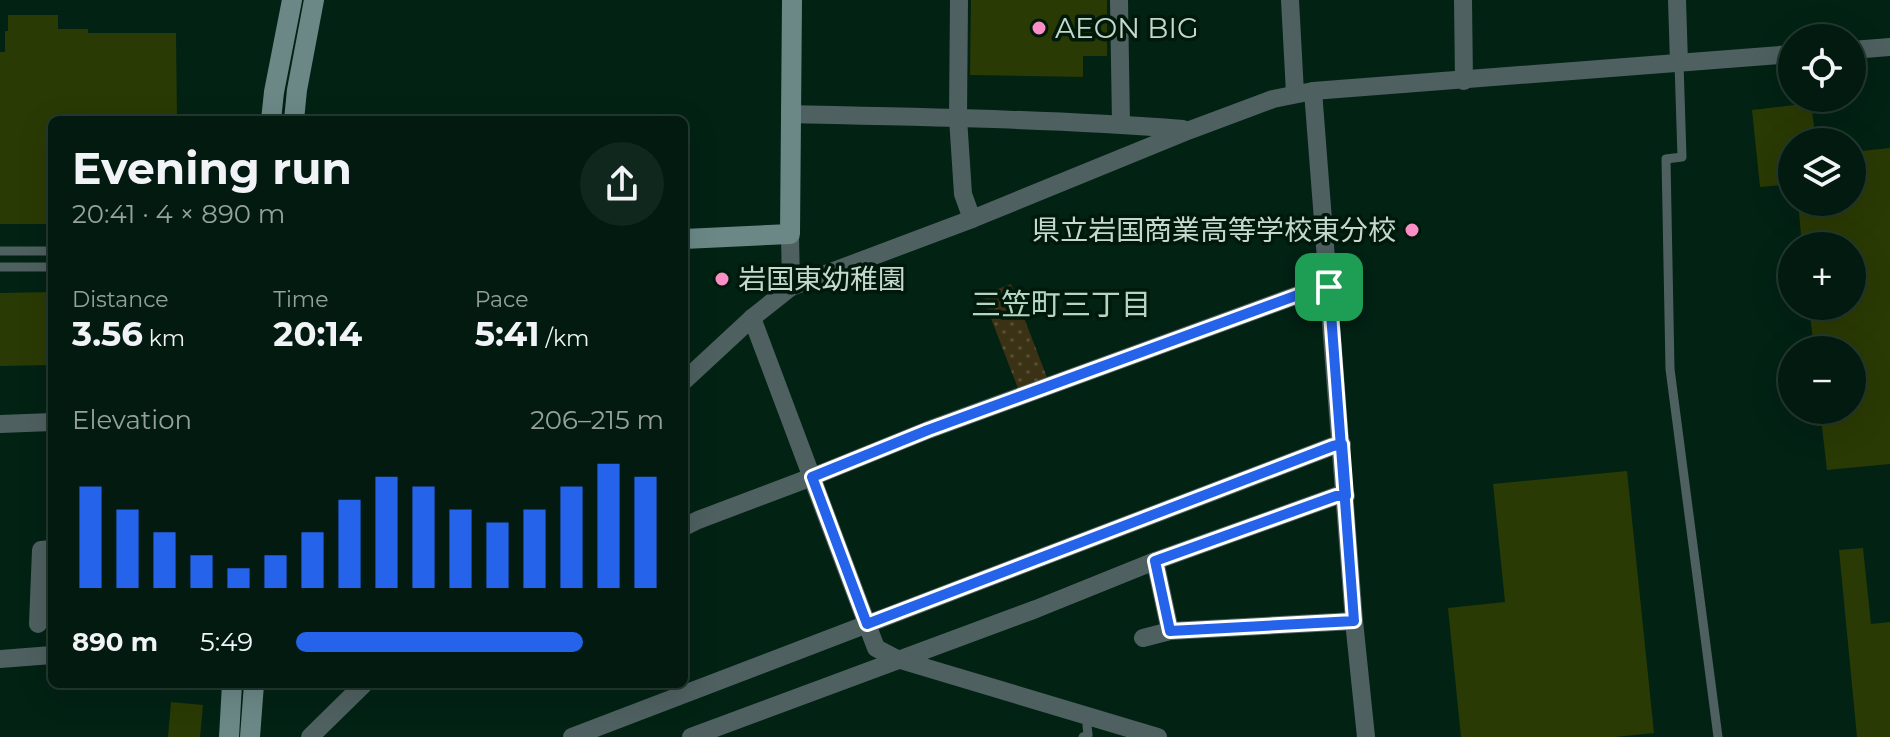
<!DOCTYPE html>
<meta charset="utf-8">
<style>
body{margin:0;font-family:Montserrat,"Noto Sans JP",sans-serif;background:#10271d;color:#f1f3f6;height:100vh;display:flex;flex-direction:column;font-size:30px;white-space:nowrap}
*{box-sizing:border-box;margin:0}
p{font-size:26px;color:#96a19e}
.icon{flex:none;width:44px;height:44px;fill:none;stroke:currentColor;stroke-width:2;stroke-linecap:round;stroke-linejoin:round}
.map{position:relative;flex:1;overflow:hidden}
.panel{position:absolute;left:48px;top:116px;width:640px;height:572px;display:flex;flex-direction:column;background:#021a0f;border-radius:12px;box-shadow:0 8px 32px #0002,0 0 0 2px #23382f}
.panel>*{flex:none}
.controls{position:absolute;left:1778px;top:24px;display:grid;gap:16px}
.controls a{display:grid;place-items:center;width:88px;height:88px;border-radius:50%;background:#021a0f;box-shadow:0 8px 32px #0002,0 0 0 2px #23382f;font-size:40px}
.pin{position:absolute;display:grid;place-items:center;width:68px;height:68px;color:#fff;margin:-34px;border-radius:16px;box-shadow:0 4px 12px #0006}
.round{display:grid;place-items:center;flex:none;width:84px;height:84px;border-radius:42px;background:#10271d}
.overview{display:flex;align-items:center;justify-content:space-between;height:136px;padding:0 24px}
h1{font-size:44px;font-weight:700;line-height:60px}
.stats{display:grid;grid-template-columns:repeat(3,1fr);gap:12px;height:136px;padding:8px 24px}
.stats div{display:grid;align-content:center}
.stats b{font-size:34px;font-weight:700}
.stats small{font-size:22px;font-weight:400}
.stats p{font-size:22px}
.chart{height:224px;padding:16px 24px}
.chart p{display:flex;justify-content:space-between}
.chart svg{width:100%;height:144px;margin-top:8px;stroke:#2563eb;stroke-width:6}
ul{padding:0 24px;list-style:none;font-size:26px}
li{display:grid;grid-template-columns:128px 96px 1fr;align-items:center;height:60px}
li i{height:20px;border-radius:10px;background:#2563eb}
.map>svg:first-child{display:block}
.park{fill:url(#park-dots)}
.building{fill:#2a3a04}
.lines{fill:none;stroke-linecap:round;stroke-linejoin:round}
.lane{stroke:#4f6060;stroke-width:9}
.street{stroke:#4f6060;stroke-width:18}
.secondary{stroke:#6b8887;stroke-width:20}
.route-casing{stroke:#fff;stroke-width:16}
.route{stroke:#2563eb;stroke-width:10}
.poi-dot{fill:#fa8fc7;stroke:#00190b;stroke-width:3}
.labels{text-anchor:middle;stroke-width:7;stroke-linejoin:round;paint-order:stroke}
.poi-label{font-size:28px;fill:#c6d8cd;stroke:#00190b;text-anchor:start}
.neighbourhood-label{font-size:30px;fill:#b2d6c1;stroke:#00190b}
</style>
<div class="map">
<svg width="1890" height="737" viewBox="0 0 1890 737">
<defs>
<pattern id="park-dots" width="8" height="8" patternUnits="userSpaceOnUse" patternTransform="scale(2)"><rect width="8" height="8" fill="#3b3114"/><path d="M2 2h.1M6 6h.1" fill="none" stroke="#564e35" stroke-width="1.8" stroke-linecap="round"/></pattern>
</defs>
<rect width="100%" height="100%" fill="#022214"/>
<path class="park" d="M 1011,284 L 1048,380 L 1019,391 L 982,295 Z"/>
<g class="building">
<path d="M 971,0 L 1107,0 L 1107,56 L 1083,56 L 1083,77 L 970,75 Z"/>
<path d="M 8,15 L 58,15 L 58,29 L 88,29 L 88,33 L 176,33 L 177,120 L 52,120 L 52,224 L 0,224 L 0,52 L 5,52 L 5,31 L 8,31 Z"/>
<path d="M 1811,103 L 1816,142 L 1792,142 L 1792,184 L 1760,187 L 1752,110 Z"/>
<path d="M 1890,148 L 1890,464 L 1827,470 L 1820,410 L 1852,410 L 1852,350 L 1814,350 L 1809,306 L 1852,306 L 1852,246 L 1802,246 L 1798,202 L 1852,202 L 1852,152 Z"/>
<path d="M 52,292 L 52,365 L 0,366 L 0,293 Z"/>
<path d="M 1627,471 L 1654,733 L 1615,737 L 1461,737 L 1448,608 L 1505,602 L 1493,484 Z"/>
<path d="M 1863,548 L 1871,624 L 1890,622 L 1890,737 L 1857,737 L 1839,550 Z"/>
<path d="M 171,702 L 203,705 L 200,737 L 168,737 Z"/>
</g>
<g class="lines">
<g class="lane">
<path d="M 1679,63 L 1682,157 L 1666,159 L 1670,369 L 1718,737"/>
<path d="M 0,251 L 52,251"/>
<path d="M 0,267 L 52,267"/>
<path d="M 1083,737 L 1088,735 L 1087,725 L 1090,716"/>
</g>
<g class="street">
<path d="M 959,0 L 958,118 L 963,194 L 972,219"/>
<path d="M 1119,0 L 1121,124"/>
<path d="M 1290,0 L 1295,93"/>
<path d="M 1463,0 L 1464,81"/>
<path d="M 1677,0 L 1679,63"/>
<path d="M 1852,50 L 1890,47"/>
<path d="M 1313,91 L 1354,621 L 1366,737"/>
<path d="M 790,114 C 921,117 1053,119 1183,129"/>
<path d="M 790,234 L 791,287"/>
<path d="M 752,318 L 876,648 L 897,659 L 1158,737"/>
<path d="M 684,381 L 752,318 L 791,287 L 972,219 L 1190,130 L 1273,99 L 1313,91 L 1792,54"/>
<path d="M 0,424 L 52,422"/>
<path d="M 684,527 L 698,520 L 812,477 L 928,430 L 1317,288 L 1329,287"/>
<path d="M 1155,561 L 1170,631"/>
<path d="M 38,624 L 41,550 L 52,549"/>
<path d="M 1143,638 L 1170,631 L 1354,621"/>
<path d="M 0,659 L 52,655"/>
<path d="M 310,737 L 364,684"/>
<path d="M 572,737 L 1333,446 L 1342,444"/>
<path d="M 691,737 L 1036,609 L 1155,561 L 1336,496 L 1346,496"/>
</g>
<g class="secondary">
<path d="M 271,120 L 274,92 L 292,0"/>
<path d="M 294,120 L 297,90 L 314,0"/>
<path d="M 684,239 L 790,234 L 792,0"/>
<path d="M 229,737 L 232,684"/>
<path d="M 250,737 L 254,684"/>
</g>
</g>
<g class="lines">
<g class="route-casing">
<path id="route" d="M 1329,287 L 1317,288 L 928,430 L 812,477 L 867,624 L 1333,446 L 1342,444 L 1346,496 L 1336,496 L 1155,561 L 1170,631 L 1354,621 L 1329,287"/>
</g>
<use href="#route" class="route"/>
</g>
<g class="poi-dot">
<circle cx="1039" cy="28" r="8"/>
<circle cx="1412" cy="230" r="8"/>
<circle cx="722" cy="279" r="8"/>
</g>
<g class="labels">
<g class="poi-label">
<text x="1055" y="38">AEON BIG</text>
<text x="1396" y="240" text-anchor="end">県立岩国商業高等学校東分校</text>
<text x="738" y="289">岩国東幼稚園</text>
</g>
<g class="neighbourhood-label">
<text x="1061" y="315">三笠町三丁目</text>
</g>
</g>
</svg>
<div class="controls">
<a><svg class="icon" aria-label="locate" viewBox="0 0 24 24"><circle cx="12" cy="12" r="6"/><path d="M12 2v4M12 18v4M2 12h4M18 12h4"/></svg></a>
<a><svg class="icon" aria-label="layers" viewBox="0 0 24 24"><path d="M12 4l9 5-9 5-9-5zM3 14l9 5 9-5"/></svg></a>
<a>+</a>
<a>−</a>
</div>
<div class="pin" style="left:1329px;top:287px;background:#1e9e55"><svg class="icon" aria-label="arrive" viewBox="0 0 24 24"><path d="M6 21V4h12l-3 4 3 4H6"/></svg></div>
<section class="panel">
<div class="overview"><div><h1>Evening run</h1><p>20:41 · 4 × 890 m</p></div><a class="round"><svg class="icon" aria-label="share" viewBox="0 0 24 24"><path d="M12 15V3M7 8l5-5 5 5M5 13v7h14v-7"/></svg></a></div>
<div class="stats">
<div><p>Distance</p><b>3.56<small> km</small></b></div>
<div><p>Time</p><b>20:14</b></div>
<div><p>Pace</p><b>5:41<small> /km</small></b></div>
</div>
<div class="chart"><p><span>Elevation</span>206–215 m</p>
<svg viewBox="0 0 160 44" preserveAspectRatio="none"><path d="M5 44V13M15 44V20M25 44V27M35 44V34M45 44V38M55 44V34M65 44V27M75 44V17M85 44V10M95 44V13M105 44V20M115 44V24M125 44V20M135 44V13M145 44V6M155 44V10"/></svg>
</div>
<ul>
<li><b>890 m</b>5:49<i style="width:78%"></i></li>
</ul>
</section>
</div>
